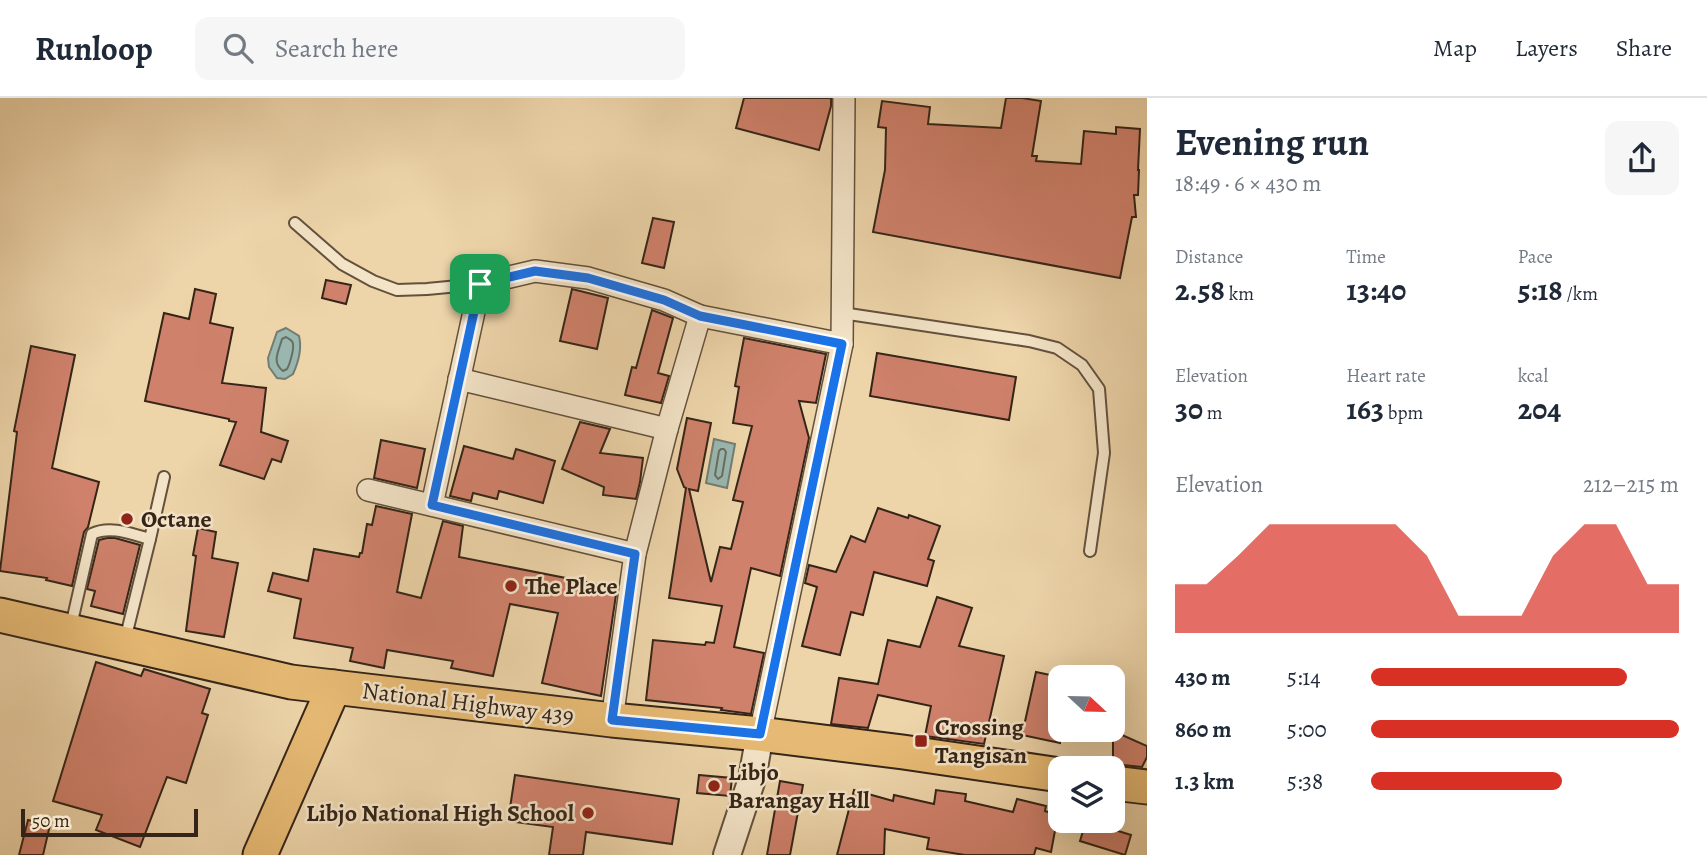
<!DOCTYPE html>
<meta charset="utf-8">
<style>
body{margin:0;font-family:Alegreya,serif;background:#f6f6f7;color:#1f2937;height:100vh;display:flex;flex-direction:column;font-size:26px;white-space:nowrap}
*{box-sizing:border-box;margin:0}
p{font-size:23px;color:#747a83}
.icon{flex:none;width:38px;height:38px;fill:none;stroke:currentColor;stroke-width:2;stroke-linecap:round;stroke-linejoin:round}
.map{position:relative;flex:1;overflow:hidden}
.drawer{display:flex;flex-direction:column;background:#fff;width:560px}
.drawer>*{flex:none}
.needle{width:46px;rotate:112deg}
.fabs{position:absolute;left:1048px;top:567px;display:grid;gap:14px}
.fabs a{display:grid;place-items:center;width:77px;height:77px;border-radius:14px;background:#fff;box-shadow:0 7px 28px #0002;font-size:35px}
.scale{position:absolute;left:21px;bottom:18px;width:177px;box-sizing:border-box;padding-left:7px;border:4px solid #352518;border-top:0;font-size:19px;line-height:24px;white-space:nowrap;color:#352518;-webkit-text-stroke:5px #f3e3c7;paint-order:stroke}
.pin{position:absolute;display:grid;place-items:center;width:60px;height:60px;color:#fff;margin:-30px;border-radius:14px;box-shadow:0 4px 10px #0006}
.round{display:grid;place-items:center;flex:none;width:74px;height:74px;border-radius:14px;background:#f6f6f7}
.head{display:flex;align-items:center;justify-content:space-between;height:119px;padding:0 28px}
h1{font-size:38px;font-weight:700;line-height:52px}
.stats{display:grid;grid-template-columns:repeat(3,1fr);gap:10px;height:119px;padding:7px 28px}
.stats div{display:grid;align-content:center}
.stats b{font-size:30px;font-weight:700}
.stats small{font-size:19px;font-weight:400}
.stats p{font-size:19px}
.chart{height:196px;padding:14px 28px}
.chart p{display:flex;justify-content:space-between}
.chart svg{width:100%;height:126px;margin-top:7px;fill:#d93025;opacity:.7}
ul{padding:0 28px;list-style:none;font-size:23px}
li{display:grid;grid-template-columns:112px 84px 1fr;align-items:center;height:52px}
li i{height:18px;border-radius:9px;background:#d93025}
header{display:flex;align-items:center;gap:42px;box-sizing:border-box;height:98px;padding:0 35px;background:#fff;border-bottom:2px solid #e0e1e3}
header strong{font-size:33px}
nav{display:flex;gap:38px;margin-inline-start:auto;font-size:24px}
.search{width:490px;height:63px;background:#f6f6f7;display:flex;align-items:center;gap:18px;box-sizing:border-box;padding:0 24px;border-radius:14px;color:#747a83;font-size:26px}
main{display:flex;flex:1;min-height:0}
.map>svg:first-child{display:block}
.water{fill:#9ab7af;stroke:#727d73;stroke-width:2}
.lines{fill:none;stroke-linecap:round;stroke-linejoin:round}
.shore{stroke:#686e64;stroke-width:2}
.building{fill:#cf816b;stroke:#352518;stroke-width:2}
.service-casing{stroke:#63513c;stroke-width:14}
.minor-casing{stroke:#63513c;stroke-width:24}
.tertiary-casing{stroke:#63513c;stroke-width:30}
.primary-casing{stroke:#352518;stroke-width:37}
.service{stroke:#f3e3c7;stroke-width:10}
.minor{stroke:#f3e3c7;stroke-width:21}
.tertiary{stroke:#f3e3c7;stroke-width:26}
.primary{stroke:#e6ba74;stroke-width:33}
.route-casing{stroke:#fff;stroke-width:14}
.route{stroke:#1a73e8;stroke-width:9}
.poi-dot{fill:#8f2418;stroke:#f3e3c7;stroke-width:2.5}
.labels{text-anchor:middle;stroke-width:5;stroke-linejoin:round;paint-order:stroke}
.poi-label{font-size:24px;font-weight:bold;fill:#352518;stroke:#f3e3c7;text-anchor:start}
.street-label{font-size:24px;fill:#352518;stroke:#f3e3c7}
</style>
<header>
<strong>Runloop</strong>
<div class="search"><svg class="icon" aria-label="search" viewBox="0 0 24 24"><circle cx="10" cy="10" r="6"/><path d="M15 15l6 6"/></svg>Search here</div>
<nav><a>Map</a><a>Layers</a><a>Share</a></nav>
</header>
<main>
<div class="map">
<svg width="1147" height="757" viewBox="0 0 1147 757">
<rect width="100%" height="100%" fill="#edd4a9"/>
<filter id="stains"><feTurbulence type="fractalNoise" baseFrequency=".00286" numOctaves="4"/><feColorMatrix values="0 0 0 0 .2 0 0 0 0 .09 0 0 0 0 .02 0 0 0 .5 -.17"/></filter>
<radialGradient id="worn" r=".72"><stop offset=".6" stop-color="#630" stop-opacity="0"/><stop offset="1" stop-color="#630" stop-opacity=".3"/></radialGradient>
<g class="water">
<path d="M 286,230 L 299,238 C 302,250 298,265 293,276 L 285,281 L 277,280 L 269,269 L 268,260 L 277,234 Z"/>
<path d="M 714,341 L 735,346 L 727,390 L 706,385 Z"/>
</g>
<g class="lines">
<g class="shore">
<path d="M 286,239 C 289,241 293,242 293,246 C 294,251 290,266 287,271 L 283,273 C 271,264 279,253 282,241 Z"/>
<path d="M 724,351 L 726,354 L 722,378 L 718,381 L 715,377 L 719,353 L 721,351 Z"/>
</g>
</g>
<g class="building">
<path d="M 744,0 L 831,0 L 831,8 L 819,52 L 736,30 Z"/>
<path d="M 1006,0 L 1022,0 L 1041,3 L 1032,58 L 1037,58 L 1036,63 L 1081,66 L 1084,33 L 1116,36 L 1116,29 L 1140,31 L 1138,72 L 1139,72 L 1138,97 L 1134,97 L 1136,119 L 1132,119 L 1120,180 L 873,134 L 885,72 L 886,30 L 878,29 L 882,3 L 930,9 L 928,26 L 1001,30 Z"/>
<path d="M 653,120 L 674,124 L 664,170 L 642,165 Z"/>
<path d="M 326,182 L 351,187 L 346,206 L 322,200 Z"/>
<path d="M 195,191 L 216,196 L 210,225 L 233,230 L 222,285 L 266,290 L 261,334 L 288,343 L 281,364 L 272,361 L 264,381 L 220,367 L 236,324 L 229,323 L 229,321 L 145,303 L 164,215 L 189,221 Z"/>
<path d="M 572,191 L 608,200 L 597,251 L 560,243 Z"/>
<path d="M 652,212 L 673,220 L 658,275 L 669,278 L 661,305 L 625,297 L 632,269 L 636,270 Z"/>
<path d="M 744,240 L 826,256 L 816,305 L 799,303 L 809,340 L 780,478 L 751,470 L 734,549 L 764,555 L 751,616 L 721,612 L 722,610 L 646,602 L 653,542 L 705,547 L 706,544 L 714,545 L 722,508 L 669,500 L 686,390 L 684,389 L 677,371 L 687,320 L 711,325 L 698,393 L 689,391 L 711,484 L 720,449 L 731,451 L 743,404 L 733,402 L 752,328 L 733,325 L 739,289 L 735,288 Z"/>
<path d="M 31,248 L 75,257 L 52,370 L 99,384 L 88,429 L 84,434 L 72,488 L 46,482 L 47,480 L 0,473 L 17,334 L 14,333 Z"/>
<path d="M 877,255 L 1016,279 L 1009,322 L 870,298 Z"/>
<path d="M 580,324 L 610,331 L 600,355 L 643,360 L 640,384 L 636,401 L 603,397 L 604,389 L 562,371 Z"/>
<path d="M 381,342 L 425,351 L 417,390 L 374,380 Z"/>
<path d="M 464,348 L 513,361 L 516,351 L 555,363 L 543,405 L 499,393 L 497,401 L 473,395 L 471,403 L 450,398 Z"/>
<path d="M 376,408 L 412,416 L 397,494 L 421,500 L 443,423 L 463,428 L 459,459 L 617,490 L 601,598 L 542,585 L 558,515 L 510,506 L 493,578 L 451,570 L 453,563 L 387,552 L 384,570 L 350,563 L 353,550 L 294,540 L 301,501 L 268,493 L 273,475 L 308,483 L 314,451 L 359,459 L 360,455 L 362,455 L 367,426 L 372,427 Z"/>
<path d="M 878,410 L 908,420 L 909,417 L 940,428 L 928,461 L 934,463 L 927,488 L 874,474 L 863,517 L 851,514 L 840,557 L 802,548 L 817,489 L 805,485 L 809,467 L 836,474 L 851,438 L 865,444 Z"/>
<path d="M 198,430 L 216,434 L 212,460 L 238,465 L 224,539 L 186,533 L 196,458 L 193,457 Z"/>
<path d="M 107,440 L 115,440 L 140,447 L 123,516 L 91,508 L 95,493 L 87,491 L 99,442 Z"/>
<path d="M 937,499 L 972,510 L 959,548 L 1004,558 L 984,646 L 925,638 L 931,608 L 878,597 L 868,630 L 831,626 L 839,580 L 878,586 L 888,542 L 920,549 Z"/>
<path d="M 96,564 L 141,578 L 144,571 L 210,591 L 202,615 L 208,617 L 186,685 L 167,679 L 140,749 L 96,732 L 102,717 L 53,703 Z"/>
<path d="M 1036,574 L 1060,579 L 1060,645 L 1022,637 Z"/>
<path d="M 1113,633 L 1147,648 L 1147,659 L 1142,669 L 1113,666 Z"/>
<path d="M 515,677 L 679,701 L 672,746 L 586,734 L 583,757 L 549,757 L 553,729 L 508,723 Z"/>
<path d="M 699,677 L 732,680 L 730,698 L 697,695 Z"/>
<path d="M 780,683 L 803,687 L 790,757 L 767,757 Z"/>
<path d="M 854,692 L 893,703 L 894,697 L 934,706 L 936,692 L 966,696 L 965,703 L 1013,714 L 1017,701 L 1046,708 L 1045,713 L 1058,717 L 1051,754 L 1036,750 L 1034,757 L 965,757 L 927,751 L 929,740 L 885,731 L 884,757 L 837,757 Z"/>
<path d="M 28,722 L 50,727 L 43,757 L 19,757 Z"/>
<path d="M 1086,723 L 1131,737 L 1125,757 L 1080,743 Z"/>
</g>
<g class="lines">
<g class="service-casing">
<g id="service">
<path d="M 295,125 L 342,166 L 373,183 L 397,192 L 427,191 L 480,186"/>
<path d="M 842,215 L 1029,243 L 1057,250 L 1082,267 L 1099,291 L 1104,355 L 1090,453"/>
<path d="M 71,528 L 92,436 C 110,427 132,436 150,441"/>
<path d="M 125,542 L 150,441 L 164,379"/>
</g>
</g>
<g class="minor-casing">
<g id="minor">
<path d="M 459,281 L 667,331"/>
<path d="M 368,392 L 635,456"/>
<path d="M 432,407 L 480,186 L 535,173 L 588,180 L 664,202 L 700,218"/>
<path d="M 612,622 L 635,456 L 667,331 L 700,218 L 842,246 L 844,0"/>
<path d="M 760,636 L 842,246"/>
</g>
</g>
<g class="tertiary-casing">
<path id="tertiary" d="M 727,757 L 752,681 L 760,636"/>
</g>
<g class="primary-casing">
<g id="primary">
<path d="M 0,517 L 291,584 L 612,622 L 760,636 L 903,654 L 1060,677"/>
<path d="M 1113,685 L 1147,689"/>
<path d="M 260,757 L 334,589"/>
</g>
</g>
<use href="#service" class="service"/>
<use href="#minor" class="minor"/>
<use href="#tertiary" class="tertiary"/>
<use href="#primary" class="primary"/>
</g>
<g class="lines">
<g class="route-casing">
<path id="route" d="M 535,173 L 588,180 L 664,202 L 700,218 L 842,246 L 760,636 L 612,622 L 635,456 L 432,407 L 480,186 Z"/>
</g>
<use href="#route" class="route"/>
</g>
<g class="poi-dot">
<circle cx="127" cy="421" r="7"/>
<circle cx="511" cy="488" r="7"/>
<rect x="914" y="636" width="14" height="14" rx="3.5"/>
<circle cx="714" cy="688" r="7"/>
<circle cx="588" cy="715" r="7"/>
</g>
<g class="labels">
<g class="poi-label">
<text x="141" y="429">Octane</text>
<text x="525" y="496">The Place</text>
<text x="935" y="637">Crossing<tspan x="935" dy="28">Tangisan</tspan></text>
<text x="728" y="682">Libjo<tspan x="728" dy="28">Barangay Hall</tspan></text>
<text x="574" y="723" text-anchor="end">Libjo National High School</text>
</g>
<g class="street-label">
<text transform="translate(468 605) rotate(7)" y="8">National Highway 439</text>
</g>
</g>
<rect width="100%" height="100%" filter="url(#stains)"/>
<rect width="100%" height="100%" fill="url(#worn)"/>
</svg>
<div class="fabs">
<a><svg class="needle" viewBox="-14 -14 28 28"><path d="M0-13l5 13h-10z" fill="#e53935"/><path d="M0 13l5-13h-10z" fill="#747a83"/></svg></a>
<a><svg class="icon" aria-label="layers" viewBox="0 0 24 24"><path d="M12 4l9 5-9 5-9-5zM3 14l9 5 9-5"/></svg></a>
</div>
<div class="scale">50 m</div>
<div class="pin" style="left:480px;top:186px;background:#1e9e55"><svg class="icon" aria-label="arrive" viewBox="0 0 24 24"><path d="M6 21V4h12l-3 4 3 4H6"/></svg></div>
</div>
<section class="drawer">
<div class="head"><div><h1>Evening run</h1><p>18:49 · 6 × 430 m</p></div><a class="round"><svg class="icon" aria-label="share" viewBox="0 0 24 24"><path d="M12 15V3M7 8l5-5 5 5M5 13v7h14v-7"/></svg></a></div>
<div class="stats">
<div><p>Distance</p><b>2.58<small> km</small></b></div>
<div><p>Time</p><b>13:40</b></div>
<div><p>Pace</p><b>5:18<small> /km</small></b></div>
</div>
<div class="stats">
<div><p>Elevation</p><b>30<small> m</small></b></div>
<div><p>Heart rate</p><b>163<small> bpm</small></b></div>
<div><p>kcal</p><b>204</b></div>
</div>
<div class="chart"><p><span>Elevation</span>212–215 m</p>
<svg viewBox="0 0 160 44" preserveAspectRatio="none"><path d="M0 44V27L10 27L20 17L30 6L40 6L50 6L60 6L70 6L80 17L90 38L100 38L110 38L120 17L130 6L140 6L150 27L160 27V44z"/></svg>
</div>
<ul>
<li><b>430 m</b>5:14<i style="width:83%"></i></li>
<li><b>860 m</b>5:00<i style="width:100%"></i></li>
<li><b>1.3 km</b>5:38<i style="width:62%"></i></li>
</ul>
</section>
</main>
